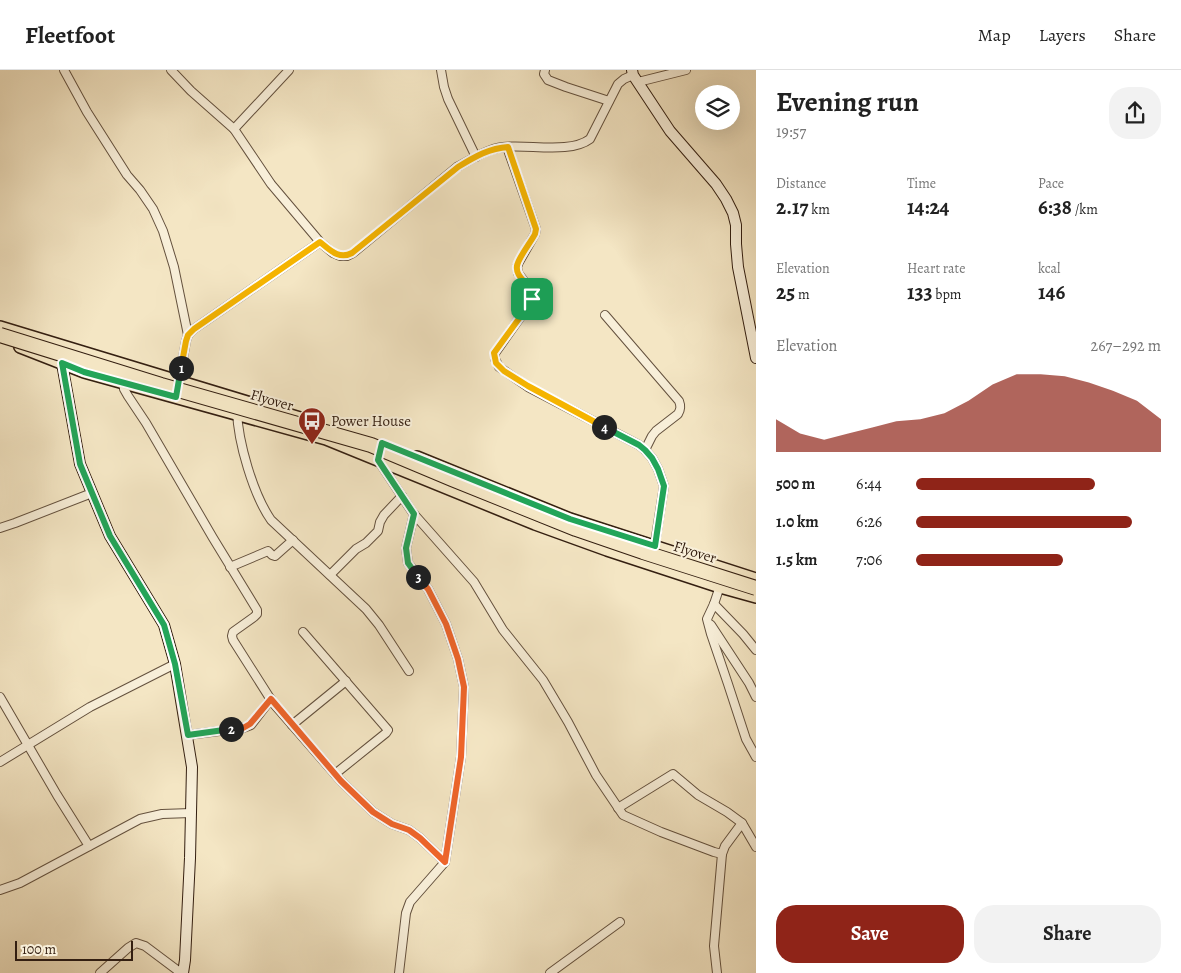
<!DOCTYPE html>
<meta charset="utf-8">
<style>
body{margin:0;font-family:Alegreya,serif;background:#f2f2f2;color:#222;height:100vh;display:flex;flex-direction:column;font-size:19px;white-space:nowrap}
*{box-sizing:border-box;margin:0}
p{font-size:16px;color:#767676}
.icon{flex:none;width:28px;height:28px;fill:none;stroke:currentColor;stroke-width:2;stroke-linecap:round;stroke-linejoin:round}
.map{position:relative;flex:1;overflow:hidden}
.details{display:flex;flex-direction:column;background:#fff;width:425px}
.details>*{flex:none}
.tools{position:absolute;left:695px;top:15px;display:grid;gap:10px}
.tools a{display:grid;place-items:center;width:45px;height:45px;border-radius:50%;background:#fff;box-shadow:0 5px 20px #0002;font-size:25px}
.scale{position:absolute;left:15px;bottom:12px;width:118px;box-sizing:border-box;padding-left:5px;border:2px solid #341f11;border-top:0;font-size:14px;line-height:18px;white-space:nowrap;color:#341f11;-webkit-text-stroke:4px #f8efd9;paint-order:stroke}
.pin{position:absolute;display:grid;place-items:center;width:42px;height:42px;color:#fff;margin:-21px;border-radius:10px;box-shadow:0 2px 8px #0006}
.km{position:absolute;width:25px;height:25px;margin:-12px;border-radius:50%;background:#222;color:#fff;font-size:14px;line-height:25px;text-align:center}
.round{display:grid;place-items:center;flex:none;width:52px;height:52px;border-radius:20px;background:#f2f2f2}
.summary{display:flex;align-items:center;justify-content:space-between;height:85px;padding:0 20px}
h1{font-size:28px;font-weight:700;line-height:38px}
.metrics{display:grid;grid-template-columns:repeat(3,1fr);gap:8px;height:85px;padding:5px 20px}
.metrics div{display:grid;align-content:center}
.metrics b{font-size:21px;font-weight:700}
.metrics small{font-size:14px;font-weight:400}
.metrics p{font-size:14px}
.chart{height:140px;padding:10px 20px}
.chart p{display:flex;justify-content:space-between}
.chart svg{width:100%;height:90px;margin-top:5px;fill:#8f2418;opacity:.7}
.button{display:flex;gap:10px;margin-top:auto;padding:10px 20px}
.button a{flex:1;height:58px;border-radius:20px;background:#8f2418;color:#fff;font-size:20px;font-weight:700;line-height:58px;text-align:center}
.button a+a{background:#f2f2f2;color:#222}
ul{padding:0 20px;list-style:none;font-size:16px}
li{display:grid;grid-template-columns:80px 60px 1fr;align-items:center;height:38px}
li i{height:12px;border-radius:6px;background:#8f2418}
header{display:flex;align-items:center;gap:30px;box-sizing:border-box;height:70px;padding:0 25px;background:#fff;border-bottom:1px solid #e0e0e0}
header strong{font-size:24px}
nav{display:flex;gap:28px;margin-inline-start:auto;font-size:18px}
main{display:flex;flex:1;min-height:0}
.map>svg:first-child{display:block}
.lines{fill:none;stroke-linecap:round;stroke-linejoin:round}
.street-casing{stroke:#64513e;stroke-width:10}
.secondary-casing{stroke:#341f11;stroke-width:12}
.primary-casing{stroke:#341f11;stroke-width:14}
.street{stroke:#f8efd9;stroke-width:8}
.secondary{stroke:#f8efd9;stroke-width:10}
.primary{stroke:#f4e6c4;stroke-width:11}
.highway-bridge-casing{stroke:#341f11;stroke-width:16;stroke-linecap:butt}
.highway-bridge{stroke:#f4e6c4;stroke-width:14}
.split-1-casing{stroke:#fff;stroke-width:10}
.split-2-casing{stroke:#fff;stroke-width:10}
.split-3-casing{stroke:#fff;stroke-width:10}
.split-4-casing{stroke:#fff;stroke-width:10}
.split-5-casing{stroke:#fff;stroke-width:10}
.split-1{stroke:#f5b400;stroke-width:6}
.split-2{stroke:#22a559;stroke-width:6}
.split-3{stroke:#f0652b;stroke-width:6}
.split-4{stroke:#22a559;stroke-width:6}
.split-5{stroke:#f5b400;stroke-width:6}
.labels{text-anchor:middle;stroke-width:4;stroke-linejoin:round;paint-order:stroke}
.street-label{font-size:15px;fill:#341f11;stroke:#f8efd9}
.poi-label{font-size:15px;fill:#341f11;stroke:#f8efd9;text-anchor:start}
</style>
<header>
<strong>Fleetfoot</strong>
<nav><a>Map</a><a>Layers</a><a>Share</a></nav>
</header>
<main>
<div class="map">
<svg width="756" height="903" viewBox="0 0 756 903">
<rect width="100%" height="100%" fill="#f4e6c4"/>
<filter id="stains"><feTurbulence type="fractalNoise" baseFrequency=".004" numOctaves="4"/><feColorMatrix values="0 0 0 0 .2 0 0 0 0 .09 0 0 0 0 .02 0 0 0 .5 -.17"/></filter>
<radialGradient id="worn" r=".72"><stop offset=".6" stop-color="#630" stop-opacity="0"/><stop offset="1" stop-color="#630" stop-opacity=".3"/></radialGradient>
<g class="lines">
<g class="street-casing">
<g id="street">
<path d="M 64,0 L 87,42 L 127,105 L 140,120 L 153,139 L 163,161 L 174,197 L 188,265"/>
<path d="M 171,0 L 191,21 L 234,59"/>
<path d="M 289,0 L 234,59 L 271,114 L 320,172 L 333,183 L 340,186 L 347,186 L 353,183 L 457,97 C 472,89 487,79 503,77 C 529,74 570,84 590,69 L 618,14 L 624,9 L 633,5"/>
<path d="M 441,0 L 444,17 L 448,29 L 476,87"/>
<path d="M 545,0 L 544,4 L 548,10 L 566,17 L 609,31"/>
<path d="M 638,12 L 686,0"/>
<path d="M 507,77 L 536,159 L 535,164 L 519,192 L 517,197 L 518,203 L 531,221 L 532,229 L 526,239 L 495,283 L 495,289 L 499,297 L 528,317 L 639,375 L 645,380 L 652,388 L 658,399 L 664,416 L 654,480"/>
<path d="M 605,245 L 679,331 C 681,336 681,339 678,344 L 656,361 L 652,366 L 645,380"/>
<path d="M 123,310 L 124,319 L 128,326 L 146,353 L 213,468 L 257,540 L 257,544 L 254,547 L 233,562 L 232,566 L 233,570 L 273,633 L 341,711 L 373,742 L 392,754 L 409,760 L 420,768 L 445,792"/>
<path d="M 178,316 L 186,271 L 188,265 L 194,259 L 320,172"/>
<path d="M 237,341 C 238,372 253,424 271,450 L 366,539 L 379,555 L 409,601"/>
<path d="M 378,390 L 413,443 L 474,512 L 503,560 L 543,610 L 568,652 L 596,705 L 623,745 L 661,762 L 714,782 L 722,784 L 725,776 L 742,753 L 756,777"/>
<path d="M 0,458 L 15,453 L 92,423"/>
<path d="M 230,497 L 268,481 L 272,485 L 275,486 L 293,470"/>
<path d="M 330,505 L 356,479 L 366,473 L 378,461 L 380,452 L 384,445 L 402,426"/>
<path d="M 721,513 L 714,534 L 707,549 L 711,564 L 728,614 L 746,669 L 756,687"/>
<path d="M 714,534 L 743,564 L 756,580"/>
<path d="M 711,555 L 749,613 L 756,627"/>
<path d="M 303,562 L 388,660 L 386,663 L 335,704"/>
<path d="M 0,627 L 57,725 L 89,776"/>
<path d="M 292,655 L 346,611"/>
<path d="M 188,665 L 243,658 L 251,655 L 271,629"/>
<path d="M 0,692 L 90,637 L 175,594"/>
<path d="M 618,738 L 673,704 L 698,725 L 727,742 L 742,753"/>
<path d="M 0,820 L 20,813 L 140,749 L 162,744 L 191,743"/>
<path d="M 100,903 L 128,878 L 136,873 L 145,876 L 181,903"/>
<path d="M 399,903 L 406,843 L 410,832 L 445,792 L 461,687 L 464,617 L 458,589 L 446,554 L 428,519 L 408,493 L 406,478 L 414,444"/>
<path d="M 550,903 L 620,852"/>
<path d="M 717,903 L 714,876 L 722,784"/>
</g>
</g>
<g class="secondary-casing">
<g id="secondary">
<path d="M 632,0 L 633,5 L 670,61 L 716,114 L 726,129 L 733,143 L 736,155 L 736,174 L 738,197 L 756,288"/>
<path d="M 61,288 L 80,394 L 110,466 L 164,555 L 175,594 L 192,697 L 190,788 L 185,890 L 183,903"/>
</g>
</g>
<g class="primary-casing">
<g id="primary">
<path d="M 0,257 L 310,351"/>
<path d="M 20,277 L 84,302 L 326,369 L 535,454 L 607,480 L 720,517 L 756,527"/>
<path d="M 417,387 L 570,449 L 756,509"/>
</g>
</g>
<use href="#street" class="street"/>
<use href="#secondary" class="secondary"/>
<use href="#primary" class="primary"/>
<g class="highway-bridge-casing">
<path id="highway-bridge" d="M 0,265 L 161,315 L 371,375 L 452,409 L 576,459 L 643,482 L 756,518"/>
</g>
<use href="#highway-bridge" class="highway-bridge"/>
</g>
<g class="lines">
<g class="split-1-casing">
<path id="split-1" d="M 181,298 L 186,271 L 188,265 L 194,259 L 320,172 C 330,180 339,190 352,183 L 458,97 C 473,88 489,78 508,77 L 536,159 L 535,164 C 531,172 518,188 517,196 C 515,209 533,214 532,229"/>
</g>
<g class="split-2-casing">
<path id="split-2" d="M 181,298 L 176,327 L 84,302 L 62,293 L 80,394 L 110,466 L 164,555 L 175,594 L 188,665 L 231,659"/>
</g>
<g class="split-3-casing">
<path id="split-3" d="M 231,659 L 243,658 L 250,654 L 271,629 L 341,711 L 373,742 L 392,754 L 409,760 L 420,768 L 445,792 L 461,687 L 464,617 L 458,589 L 446,554 L 428,519 L 418,507"/>
</g>
<g class="split-4-casing">
<path id="split-4" d="M 418,507 L 408,493 L 406,478 L 414,444 L 378,390 L 382,373 L 570,449 L 655,476 L 664,416 L 658,399 L 652,388 L 645,380 L 639,375 L 604,357"/>
</g>
<g class="split-5-casing">
<path id="split-5" d="M 532,229 L 526,239 L 494,283 L 496,293 L 504,301 L 528,316 L 604,357"/>
</g>
<use href="#split-1" class="split-1"/>
<use href="#split-2" class="split-2"/>
<use href="#split-3" class="split-3"/>
<use href="#split-4" class="split-4"/>
<use href="#split-5" class="split-5"/>
</g>
<defs>
<g id="bus-pin" transform="scale(1.4375)"><path d="M0 17L-7.5 6A9.5 9.5 0 1 1 7.5 6Z" fill="#8f2418" stroke="#f8efd9"/><path d="M-5-6H5V4H4V6H2V4H-2V6H-4V4H-5ZM-3.5-4V0h7V-4ZM-3.5 1.2v1.5H-2V1.2ZM2 1.2v1.5H3.5V1.2Z" fill="#fff"/></g>
</defs>
<g fill-rule="evenodd">
<use href="#bus-pin" x="312" y="351"/>
</g>
<g class="labels">
<g class="street-label">
<text transform="translate(272 330) rotate(16)" y="5">Flyover</text>
<text transform="translate(695 482) rotate(17)" y="5">Flyover</text>
</g>
<g class="poi-label">
<text x="331" y="356">Power House</text>
</g>
</g>
<rect width="100%" height="100%" filter="url(#stains)"/>
<rect width="100%" height="100%" fill="url(#worn)"/>
</svg>
<div class="tools">
<a><svg class="icon" aria-label="layers" viewBox="0 0 24 24"><path d="M12 4l9 5-9 5-9-5zM3 14l9 5 9-5"/></svg></a>
</div>
<div class="scale">100 m</div>
<div class="pin" style="left:532px;top:229px;background:#1e9e55"><svg class="icon" aria-label="arrive" viewBox="0 0 24 24"><path d="M6 21V4h12l-3 4 3 4H6"/></svg></div>
<b class="km" style="left:181px;top:298px">1</b>
<b class="km" style="left:231px;top:659px">2</b>
<b class="km" style="left:418px;top:507px">3</b>
<b class="km" style="left:604px;top:357px">4</b>
</div>
<section class="details">
<div class="summary"><div><h1>Evening run</h1><p>19:57</p></div><a class="round"><svg class="icon" aria-label="share" viewBox="0 0 24 24"><path d="M12 15V3M7 8l5-5 5 5M5 13v7h14v-7"/></svg></a></div>
<div class="metrics">
<div><p>Distance</p><b>2.17<small> km</small></b></div>
<div><p>Time</p><b>14:24</b></div>
<div><p>Pace</p><b>6:38<small> /km</small></b></div>
</div>
<div class="metrics">
<div><p>Elevation</p><b>25<small> m</small></b></div>
<div><p>Heart rate</p><b>133<small> bpm</small></b></div>
<div><p>kcal</p><b>146</b></div>
</div>
<div class="chart"><p><span>Elevation</span>267–292 m</p>
<svg viewBox="0 0 160 44" preserveAspectRatio="none"><path d="M0 44V28L10 35L20 38L30 35L40 32L50 29L60 28L70 25L80 19L90 11L100 6L110 6L120 7L130 10L140 14L150 19L160 28V44z"/></svg>
</div>
<ul>
<li><b>500 m</b>6:44<i style="width:73%"></i></li>
<li><b>1.0 km</b>6:26<i style="width:88%"></i></li>
<li><b>1.5 km</b>7:06<i style="width:60%"></i></li>
</ul>
<div class="button"><a>Save</a><a>Share</a></div>
</section>
</main>
